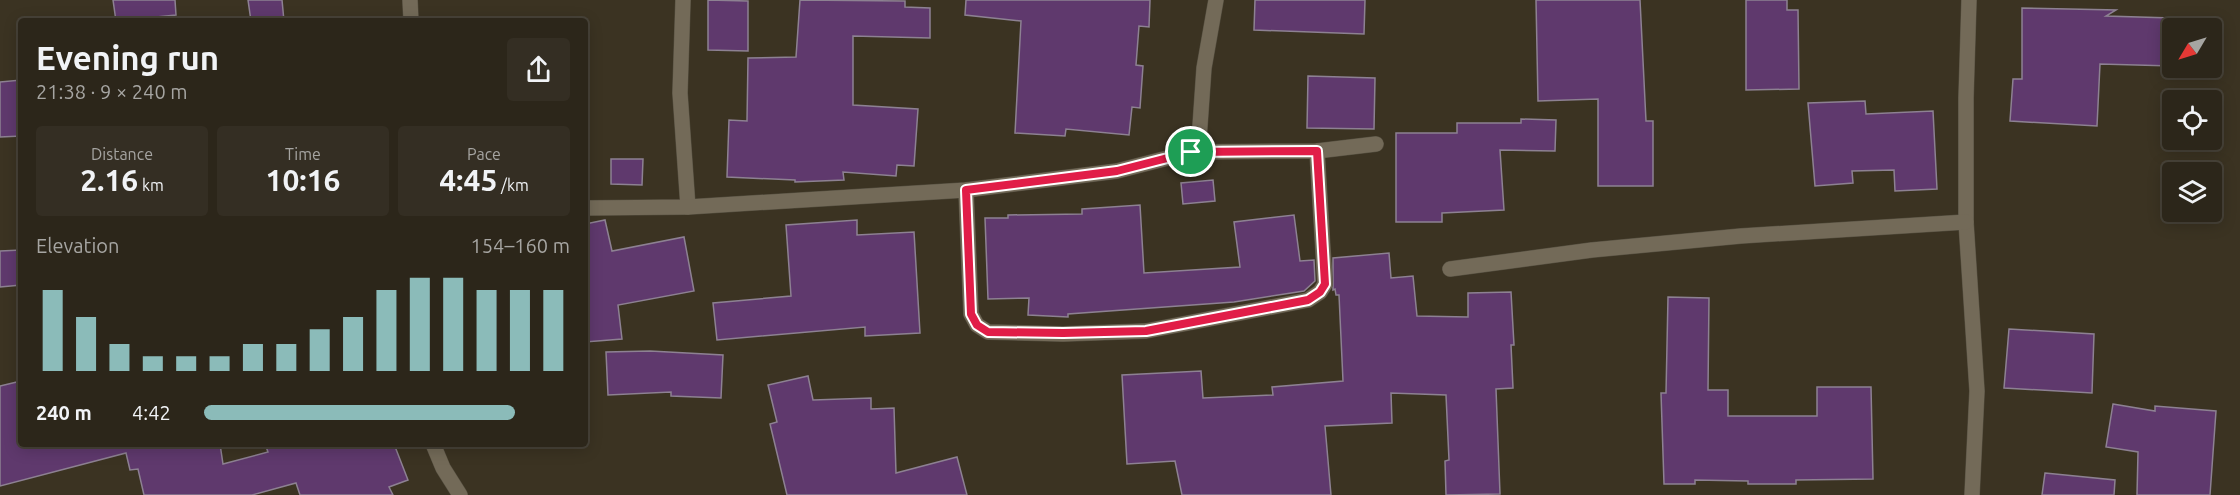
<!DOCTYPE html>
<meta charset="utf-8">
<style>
body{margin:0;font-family:Ubuntu,sans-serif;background:#342e23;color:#f1f3f6;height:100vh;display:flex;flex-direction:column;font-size:22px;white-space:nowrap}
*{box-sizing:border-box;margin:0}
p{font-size:20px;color:#a6a5a2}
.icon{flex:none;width:33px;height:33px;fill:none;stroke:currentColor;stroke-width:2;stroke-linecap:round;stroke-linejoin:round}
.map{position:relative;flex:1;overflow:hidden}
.side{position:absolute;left:18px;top:18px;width:570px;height:429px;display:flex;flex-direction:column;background:#2c261a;border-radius:6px;box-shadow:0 3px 15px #0003,0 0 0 2px #484339}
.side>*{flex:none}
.needle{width:39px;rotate:232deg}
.fabs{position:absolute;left:2162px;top:18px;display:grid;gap:12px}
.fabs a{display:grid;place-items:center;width:60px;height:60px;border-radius:6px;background:#2c261a;box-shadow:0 3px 15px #0003,0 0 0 2px #484339;font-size:30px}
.pin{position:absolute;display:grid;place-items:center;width:51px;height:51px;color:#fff;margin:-26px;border:3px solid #fff;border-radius:50%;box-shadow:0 2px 6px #0007}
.round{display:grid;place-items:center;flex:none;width:63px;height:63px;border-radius:6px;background:#342e23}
.summary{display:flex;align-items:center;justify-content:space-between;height:102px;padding:0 18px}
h1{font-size:33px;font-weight:700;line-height:45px}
.metrics{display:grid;grid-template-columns:repeat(3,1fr);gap:9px;height:102px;padding:6px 18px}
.metrics div{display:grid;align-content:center;border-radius:6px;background:#342e23;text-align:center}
.metrics b{font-size:30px;font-weight:700}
.metrics small{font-size:16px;font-weight:400}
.metrics p{font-size:16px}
.chart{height:168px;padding:12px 18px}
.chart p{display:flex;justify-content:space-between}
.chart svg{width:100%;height:108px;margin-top:6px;stroke:#8bbbb9;stroke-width:6}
ul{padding:0 18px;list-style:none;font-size:20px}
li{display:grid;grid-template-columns:96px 72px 1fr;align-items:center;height:45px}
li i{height:15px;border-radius:8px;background:#8bbbb9}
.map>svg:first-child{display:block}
.building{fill:#5f396d;stroke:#8d8192;stroke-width:1.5}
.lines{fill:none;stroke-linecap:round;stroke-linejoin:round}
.street-casing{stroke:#554f40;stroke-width:16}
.secondary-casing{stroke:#554f40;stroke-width:16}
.street{stroke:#736a58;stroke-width:15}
.secondary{stroke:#736a58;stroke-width:15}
.route-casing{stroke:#fff;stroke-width:12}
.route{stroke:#e11d48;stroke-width:8}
</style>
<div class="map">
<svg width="2240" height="495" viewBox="0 0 2240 495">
<rect width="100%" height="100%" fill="#3b3322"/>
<g class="building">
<path d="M 113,0 L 175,0 L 176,15 L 116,21 Z"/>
<path d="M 248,0 L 282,0 L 284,21 L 251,21 Z"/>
<path d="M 708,0 L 748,1 L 748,51 L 708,50 Z"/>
<path d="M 800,0 L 905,1 L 905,7 L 930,8 L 930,38 L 853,36 L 853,105 L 918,109 L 914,166 L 897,165 L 896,176 L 843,172 L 844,180 L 795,182 L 795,180 L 727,177 L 729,120 L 747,121 L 748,58 L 796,57 Z"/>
<path d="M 966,0 L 1150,0 L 1149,27 L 1139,26 L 1136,65 L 1143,66 L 1140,108 L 1132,107 L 1129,135 L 1066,129 L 1065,136 L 1015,133 L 1021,21 L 965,15 Z"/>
<path d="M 1255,0 L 1365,0 L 1364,34 L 1254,30 Z"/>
<path d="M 1536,0 L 1640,0 L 1646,121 L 1653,121 L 1653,186 L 1598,186 L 1598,99 L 1538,101 Z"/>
<path d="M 1746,0 L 1787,0 L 1787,10 L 1798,10 L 1799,89 L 1746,90 Z"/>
<path d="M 2022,8 L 2116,10 L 2106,16 L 2172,18 L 2172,66 L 2100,64 L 2097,126 L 2010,121 L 2013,79 L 2022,79 Z"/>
<path d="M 1308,76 L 1375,78 L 1374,129 L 1307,128 Z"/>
<path d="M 21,80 L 21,136 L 0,137 L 0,82 Z"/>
<path d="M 2168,93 L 2210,97 L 2210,100 L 2172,100 L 2172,140 L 2206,140 L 2206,147 L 2163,143 Z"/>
<path d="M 1865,101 L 1866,114 L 1933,111 L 1937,189 L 1895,191 L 1894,170 L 1852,171 L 1853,183 L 1815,186 L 1808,103 Z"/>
<path d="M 1521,119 L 1556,120 L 1555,151 L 1500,150 L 1504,210 L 1442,213 L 1442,222 L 1396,222 L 1396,133 L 1457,133 L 1457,123 L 1521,123 Z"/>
<path d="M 611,159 L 643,159 L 642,185 L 611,184 Z"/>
<path d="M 1213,180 L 1215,201 L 1183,204 L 1181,183 Z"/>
<path d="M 1140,205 L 1144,273 L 1240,267 L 1234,222 L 1294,215 L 1300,261 L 1314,260 L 1315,281 L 1304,291 L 1234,302 L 1068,314 L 1068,317 L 1028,315 L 1029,298 L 988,299 L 985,218 L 1008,218 L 1008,215 L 1082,214 L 1082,209 Z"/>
<path d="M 605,220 L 612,251 L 684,237 L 694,291 L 618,305 L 622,339 L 585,342 L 585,224 Z"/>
<path d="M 857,220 L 857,235 L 914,232 L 920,333 L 865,336 L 865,327 L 717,340 L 713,303 L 791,296 L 786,225 Z"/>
<path d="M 21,250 L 21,285 L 0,287 L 0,251 Z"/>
<path d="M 1389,253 L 1391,278 L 1413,276 L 1417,316 L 1468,317 L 1468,293 L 1511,292 L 1514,345 L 1511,345 L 1513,388 L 1496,389 L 1500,494 L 1446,495 L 1445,461 L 1449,460 L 1446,395 L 1391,393 L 1392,423 L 1325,426 L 1331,495 L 1182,495 L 1175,461 L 1127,464 L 1122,375 L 1201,371 L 1203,398 L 1273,395 L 1272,387 L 1343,381 L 1339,295 L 1336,295 L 1335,289 L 1333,290 L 1333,258 Z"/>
<path d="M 1668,297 L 1709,298 L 1708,390 L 1728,390 L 1728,416 L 1817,416 L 1817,387 L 1871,387 L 1873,479 L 1796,480 L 1796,484 L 1748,484 L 1748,481 L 1695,480 L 1695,484 L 1664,484 L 1661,393 L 1666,393 Z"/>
<path d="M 2009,329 L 2094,334 L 2092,393 L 2004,388 Z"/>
<path d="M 650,351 L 723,355 L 721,398 L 671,396 L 671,392 L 608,395 L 606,352 Z"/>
<path d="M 808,376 L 813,400 L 871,398 L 871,409 L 894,408 L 896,473 L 957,457 L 967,495 L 787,495 L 770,424 L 777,422 L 768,385 Z"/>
<path d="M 21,381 L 21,444 L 220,444 L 223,464 L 268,452 L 265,444 L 394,444 L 408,480 L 389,487 L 393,495 L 300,495 L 296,483 L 252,495 L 144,495 L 138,469 L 130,470 L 126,453 L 0,486 L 0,386 Z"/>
<path d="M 2113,404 L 2155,411 L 2155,406 L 2216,411 L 2210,495 L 2137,495 L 2138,452 L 2106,447 Z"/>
<path d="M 2045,473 L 2115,480 L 2114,495 L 2042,495 Z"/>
</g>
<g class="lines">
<g class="street-casing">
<g id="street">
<path d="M 683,0 L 680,93 L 688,207"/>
<path d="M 1969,0 L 1966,98 L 1966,222 L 1977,391 L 1972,495"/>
<path d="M 1191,152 L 1199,140 L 1204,68 L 1216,0"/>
<path d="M 966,190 L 971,314 L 977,325 L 988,332 L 1063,334 L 1146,331 L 1308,300 L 1320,292 L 1325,284 L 1317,151"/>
<path d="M 585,208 L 688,207 L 966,190 L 1117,171 L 1191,152 L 1317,151 L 1376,144"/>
<path d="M 1450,269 L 1592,250 L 1741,236 L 1966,222"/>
</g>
</g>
<g class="secondary-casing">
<g id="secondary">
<path d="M 410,0 L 411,21"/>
<path d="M 433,444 L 443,468 L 460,495"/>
</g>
</g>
<use href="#street" class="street"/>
<use href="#secondary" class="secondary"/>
</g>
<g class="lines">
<g class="route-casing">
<path id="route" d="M 1317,151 L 1325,284 L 1320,292 L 1308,300 L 1146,331 L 1063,333 L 988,332 L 977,325 L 971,314 L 966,190 L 1117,171 L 1191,152 Z"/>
</g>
<use href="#route" class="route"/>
</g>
</svg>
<div class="fabs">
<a><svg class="needle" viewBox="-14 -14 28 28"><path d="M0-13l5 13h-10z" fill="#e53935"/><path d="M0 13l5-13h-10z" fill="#a6a5a2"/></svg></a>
<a><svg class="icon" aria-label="locate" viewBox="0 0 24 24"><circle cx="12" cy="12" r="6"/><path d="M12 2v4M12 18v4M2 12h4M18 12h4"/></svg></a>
<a><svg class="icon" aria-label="layers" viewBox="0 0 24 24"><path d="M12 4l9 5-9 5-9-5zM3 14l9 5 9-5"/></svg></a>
</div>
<div class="pin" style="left:1191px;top:152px;background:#1e9e55"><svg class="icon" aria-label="arrive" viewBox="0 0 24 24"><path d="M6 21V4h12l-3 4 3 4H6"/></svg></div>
<section class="side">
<div class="summary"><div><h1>Evening run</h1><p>21:38 · 9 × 240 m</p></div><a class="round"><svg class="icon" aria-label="share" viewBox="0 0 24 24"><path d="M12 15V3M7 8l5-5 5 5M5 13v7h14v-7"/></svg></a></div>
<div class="metrics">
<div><p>Distance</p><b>2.16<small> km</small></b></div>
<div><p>Time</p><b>10:16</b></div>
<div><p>Pace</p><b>4:45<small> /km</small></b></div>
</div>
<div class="chart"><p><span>Elevation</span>154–160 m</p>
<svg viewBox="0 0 160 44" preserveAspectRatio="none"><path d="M5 44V11M15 44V22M25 44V33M35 44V38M45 44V38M55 44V38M65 44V33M75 44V33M85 44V27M95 44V22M105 44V11M115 44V6M125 44V6M135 44V11M145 44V11M155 44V11"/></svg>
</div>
<ul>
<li><b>240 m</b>4:42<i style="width:85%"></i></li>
</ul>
</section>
</div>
